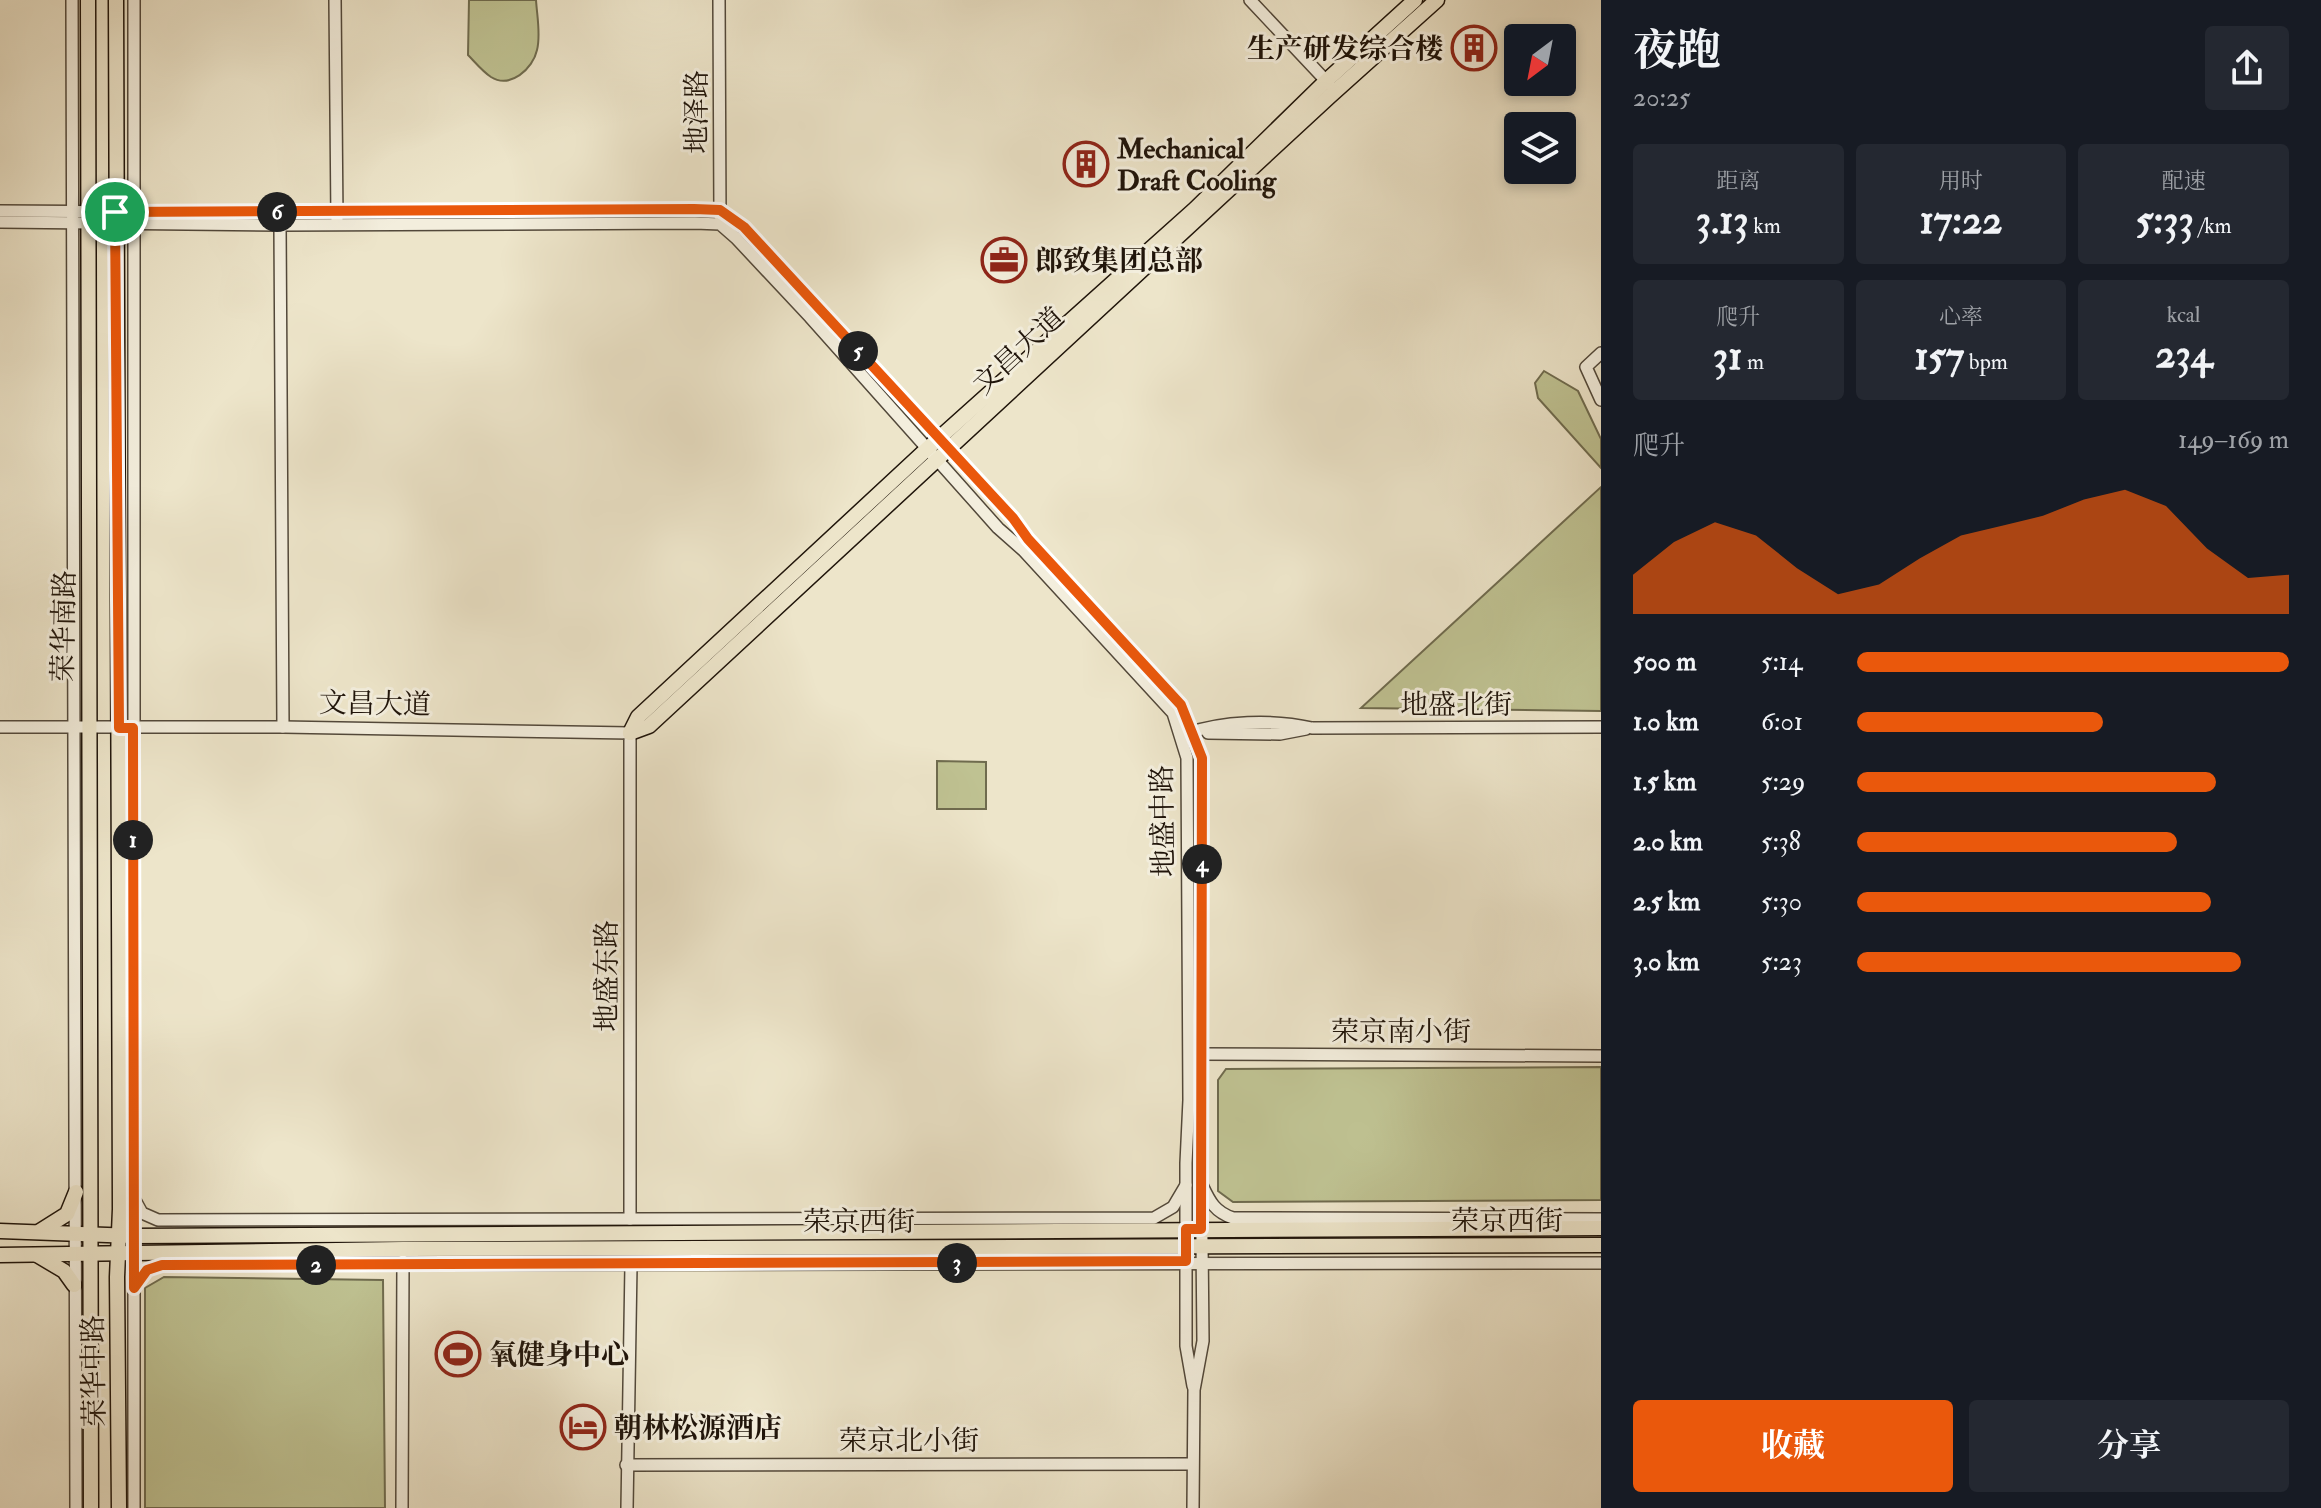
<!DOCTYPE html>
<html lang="zh">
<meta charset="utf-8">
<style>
body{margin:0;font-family:"IM FELL Double Pica","Noto Serif SC",serif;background:#242831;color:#f1f3f6;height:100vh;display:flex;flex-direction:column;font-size:30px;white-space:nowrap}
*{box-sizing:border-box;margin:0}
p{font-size:26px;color:#9ea1a6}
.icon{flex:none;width:44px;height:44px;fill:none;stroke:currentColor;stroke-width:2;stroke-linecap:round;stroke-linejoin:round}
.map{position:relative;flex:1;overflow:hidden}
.sheet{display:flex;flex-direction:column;background:#171b24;width:720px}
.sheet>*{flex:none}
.needle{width:52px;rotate:212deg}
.fabs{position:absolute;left:1504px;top:24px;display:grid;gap:16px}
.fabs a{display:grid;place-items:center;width:72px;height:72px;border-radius:8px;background:#171b24;box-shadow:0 4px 12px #0003;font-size:40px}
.pin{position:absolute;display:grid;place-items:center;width:68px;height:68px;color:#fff;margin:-34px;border:4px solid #fff;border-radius:50%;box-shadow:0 2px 8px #0007}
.km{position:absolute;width:40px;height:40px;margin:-20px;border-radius:50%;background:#222;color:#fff;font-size:22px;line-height:40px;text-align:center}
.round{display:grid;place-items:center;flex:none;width:84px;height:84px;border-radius:8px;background:#242831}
.headline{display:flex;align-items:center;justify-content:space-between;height:136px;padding:0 32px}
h1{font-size:44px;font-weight:700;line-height:60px}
.metrics{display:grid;grid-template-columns:repeat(3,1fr);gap:12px;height:136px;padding:8px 32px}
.metrics div{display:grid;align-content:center;border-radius:8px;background:#242831;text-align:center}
.metrics b{font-size:40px;font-weight:700}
.metrics small{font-size:22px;font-weight:400}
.metrics p{font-size:22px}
.chart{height:224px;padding:16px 32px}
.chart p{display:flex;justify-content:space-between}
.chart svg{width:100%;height:144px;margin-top:8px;fill:#ea580c;opacity:.7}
.cta{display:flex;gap:16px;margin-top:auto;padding:16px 32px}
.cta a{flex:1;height:92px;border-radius:8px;background:#ea580c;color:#fff;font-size:32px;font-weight:700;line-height:92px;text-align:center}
.cta a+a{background:#242831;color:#f1f3f6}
ul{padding:0 32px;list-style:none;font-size:26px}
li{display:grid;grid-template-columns:128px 96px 1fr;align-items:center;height:60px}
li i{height:20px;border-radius:10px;background:#ea580c}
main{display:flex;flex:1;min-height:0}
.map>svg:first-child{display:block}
.green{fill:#bfc292;stroke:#6f6b4e;stroke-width:2}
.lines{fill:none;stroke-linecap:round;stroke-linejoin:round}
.minor-casing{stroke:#52483a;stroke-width:14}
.major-casing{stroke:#1f140a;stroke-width:17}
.minor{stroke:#f3eedd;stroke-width:11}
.major{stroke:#ede5ca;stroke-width:14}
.route-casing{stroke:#fff;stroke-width:16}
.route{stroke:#ea580c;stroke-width:10}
.labels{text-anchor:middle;stroke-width:6;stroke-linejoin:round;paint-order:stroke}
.poi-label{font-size:28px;font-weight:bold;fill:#1f140a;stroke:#f3eedd;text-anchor:start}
.street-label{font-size:28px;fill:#1f140a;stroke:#f3eedd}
</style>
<main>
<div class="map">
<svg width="1601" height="1508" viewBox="0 0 1601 1508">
<rect width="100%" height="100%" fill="#ede5ca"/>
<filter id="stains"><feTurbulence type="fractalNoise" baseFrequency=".0025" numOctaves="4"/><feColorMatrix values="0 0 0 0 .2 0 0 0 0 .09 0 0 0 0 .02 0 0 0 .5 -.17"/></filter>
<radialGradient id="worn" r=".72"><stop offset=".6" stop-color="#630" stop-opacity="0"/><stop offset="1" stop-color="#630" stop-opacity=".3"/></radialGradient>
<g class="green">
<path d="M 469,0 L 536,0 C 537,16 541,35 537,50 C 533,69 510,89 491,77 C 482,71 475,62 468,55 Z"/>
<path d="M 1544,371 L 1578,391 L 1601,439 L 1601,468 L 1538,398 L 1535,383 Z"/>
<path d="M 1601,487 L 1601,711 L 1361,708 Z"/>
<path d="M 937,761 L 986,762 L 986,809 L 937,809 Z"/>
<path d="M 1601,1067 L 1601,1200 L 1233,1202 L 1218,1191 L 1218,1080 L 1226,1069 Z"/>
<path d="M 164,1277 L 383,1280 L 385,1508 L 145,1508 L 145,1288 Z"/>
</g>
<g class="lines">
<g class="minor-casing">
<g id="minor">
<path d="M 72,0 L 76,1508"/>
<path d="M 134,0 L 134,1508"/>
<path d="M 335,0 L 337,220"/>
<path d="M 719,0 L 720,216"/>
<path d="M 1250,0 L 1329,84"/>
<path d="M 0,211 L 306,213 L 720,210 L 744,227 L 1013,518 L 1028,539 L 1181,705 L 1202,758 L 1200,1046 L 1203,1341 L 1194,1390 L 1193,1508"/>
<path d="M 0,222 L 280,225 L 695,223 L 720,224 L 736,238 L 810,317 L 998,528 L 1024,551 L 1173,713 L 1187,758 L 1189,1100 L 1186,1163 L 1186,1346 L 1193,1386"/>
<path d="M 280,225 L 283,727"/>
<path d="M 1601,353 L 1586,367 L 1601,400"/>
<path d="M 0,727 L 283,727 L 630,733 L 630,1219"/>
<path d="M 1208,733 L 1280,734 L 1306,729"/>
<path d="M 1185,734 C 1223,721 1272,719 1312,728 L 1601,727"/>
<path d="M 1200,1054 L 1601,1056"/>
<path d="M 1202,1185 C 1210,1202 1215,1212 1233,1218 L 1601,1219"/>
<path d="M 136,1202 L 142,1213 L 158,1220 L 1154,1218 L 1173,1207 L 1186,1185"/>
<path d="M 134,1288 L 147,1270 L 162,1265 L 1601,1263"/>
<path d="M 626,1465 L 1192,1464"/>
<path d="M 402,1508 L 403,1261"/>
<path d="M 627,1508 L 631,1265"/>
</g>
</g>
<g class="major-casing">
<g id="major">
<path d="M 88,0 L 91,1508"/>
<path d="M 116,0 L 120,1209 L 117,1277 L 119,1508"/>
<path d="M 630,733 L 649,726 L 1330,96 L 1437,0"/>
<path d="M 630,733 L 638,717 L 927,449 L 1195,209 L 1326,81 L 1415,0"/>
<path d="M 0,1231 L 134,1236 L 1601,1228"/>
<path d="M 40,1231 L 67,1214 L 76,1192"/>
<path d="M 0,1255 L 403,1249 L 1601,1245"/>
<path d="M 37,1255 L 64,1271 L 74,1285"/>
</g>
</g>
<use href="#minor" class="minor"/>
<use href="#major" class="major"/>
</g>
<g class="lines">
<g class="route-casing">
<path id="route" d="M 694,209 L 720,210 L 744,227 L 1013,518 L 1028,539 L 1181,705 L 1202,758 L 1201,1229 L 1186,1229 L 1186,1261 L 162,1265 L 147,1270 L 134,1288 L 133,728 L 119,728 L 115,212 Z"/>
</g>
<use href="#route" class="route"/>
</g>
<defs>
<g id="building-ring" transform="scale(2.3)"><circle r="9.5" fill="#f3eedd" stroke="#8f2418" stroke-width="1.5"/><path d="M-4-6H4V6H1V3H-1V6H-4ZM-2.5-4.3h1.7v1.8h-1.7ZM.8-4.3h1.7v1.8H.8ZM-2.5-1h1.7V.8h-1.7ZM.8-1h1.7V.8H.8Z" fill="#8f2418"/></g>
<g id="office-ring" transform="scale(2.3)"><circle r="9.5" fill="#f3eedd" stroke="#8f2418" stroke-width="1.5"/><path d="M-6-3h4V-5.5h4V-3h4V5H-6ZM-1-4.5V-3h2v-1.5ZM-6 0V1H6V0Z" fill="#8f2418"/></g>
<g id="stadium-ring" transform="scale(2.3)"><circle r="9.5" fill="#f3eedd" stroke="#8f2418" stroke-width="1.5"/><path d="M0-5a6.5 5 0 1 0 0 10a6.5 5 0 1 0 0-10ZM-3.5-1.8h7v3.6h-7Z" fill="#8f2418"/></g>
<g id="hotel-ring" transform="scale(2.3)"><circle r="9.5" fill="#f3eedd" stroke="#8f2418" stroke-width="1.5"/><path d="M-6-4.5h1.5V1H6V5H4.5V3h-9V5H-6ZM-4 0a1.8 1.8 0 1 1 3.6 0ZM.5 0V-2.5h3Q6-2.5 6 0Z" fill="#8f2418"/></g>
</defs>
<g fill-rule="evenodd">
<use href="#building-ring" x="1474" y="48"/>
<use href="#building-ring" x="1086" y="164"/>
<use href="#office-ring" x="1004" y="260"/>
<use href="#stadium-ring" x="458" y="1354"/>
<use href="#hotel-ring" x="583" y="1427"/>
</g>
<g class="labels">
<g class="poi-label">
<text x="1443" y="58" text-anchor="end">生产研发综合楼</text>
<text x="1117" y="158">Mechanical<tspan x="1117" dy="32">Draft Cooling</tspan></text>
<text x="1035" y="270">郎致集团总部</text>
<text x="489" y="1364">氧健身中心</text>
<text x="614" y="1437">朝林松源酒店</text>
</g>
<g class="street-label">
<text transform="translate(696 112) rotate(-90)" y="10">地泽路</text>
<text transform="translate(1018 350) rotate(-43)" y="10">文昌大道</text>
<text transform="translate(63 626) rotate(-89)" y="10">荣华南路</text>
<text transform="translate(375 703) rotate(1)" y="10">文昌大道</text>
<text x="1456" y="714">地盛北街</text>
<text transform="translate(1162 821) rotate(-91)" y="10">地盛中路</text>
<text transform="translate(606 976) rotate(-90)" y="10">地盛东路</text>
<text x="1401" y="1041">荣京南小街</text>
<text x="1507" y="1230">荣京西街</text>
<text x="859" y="1231">荣京西街</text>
<text transform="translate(93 1371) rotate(-91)" y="10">荣华中路</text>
<text x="909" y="1450">荣京北小街</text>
</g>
</g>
<rect width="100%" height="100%" filter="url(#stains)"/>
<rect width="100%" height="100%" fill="url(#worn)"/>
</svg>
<div class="fabs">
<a><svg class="needle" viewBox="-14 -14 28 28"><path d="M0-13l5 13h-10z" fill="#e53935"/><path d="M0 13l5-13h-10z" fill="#9ea1a6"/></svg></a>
<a><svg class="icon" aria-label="layers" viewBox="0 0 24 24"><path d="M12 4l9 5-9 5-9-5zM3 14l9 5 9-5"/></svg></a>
</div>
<div class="pin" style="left:115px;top:212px;background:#1e9e55"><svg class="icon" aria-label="arrive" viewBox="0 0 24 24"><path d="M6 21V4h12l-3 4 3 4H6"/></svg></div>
<b class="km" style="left:133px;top:840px">1</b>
<b class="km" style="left:316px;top:1265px">2</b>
<b class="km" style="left:957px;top:1263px">3</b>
<b class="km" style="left:1202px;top:864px">4</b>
<b class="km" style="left:858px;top:351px">5</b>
<b class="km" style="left:277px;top:212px">6</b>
</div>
<section class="sheet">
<div class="headline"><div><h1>夜跑</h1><p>20:25</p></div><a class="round"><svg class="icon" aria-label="share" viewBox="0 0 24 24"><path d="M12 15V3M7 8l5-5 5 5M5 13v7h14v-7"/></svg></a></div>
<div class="metrics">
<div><p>距离</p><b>3.13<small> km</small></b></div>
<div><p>用时</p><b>17:22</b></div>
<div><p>配速</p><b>5:33<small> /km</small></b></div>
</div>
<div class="metrics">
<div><p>爬升</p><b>31<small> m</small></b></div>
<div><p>心率</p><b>157<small> bpm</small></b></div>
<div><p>kcal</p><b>234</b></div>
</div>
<div class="chart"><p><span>爬升</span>149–169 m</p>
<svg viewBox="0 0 160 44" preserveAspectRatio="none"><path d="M0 44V32L10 22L20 16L30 20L40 30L50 38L60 35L70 27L80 20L90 17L100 14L110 9L120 6L130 11L140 24L150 33L160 32V44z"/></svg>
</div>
<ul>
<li><b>500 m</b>5:14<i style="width:100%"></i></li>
<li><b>1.0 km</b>6:01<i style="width:57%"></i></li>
<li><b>1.5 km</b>5:29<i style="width:83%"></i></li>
<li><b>2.0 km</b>5:38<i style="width:74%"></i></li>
<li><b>2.5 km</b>5:30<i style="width:82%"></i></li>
<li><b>3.0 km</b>5:23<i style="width:89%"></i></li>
</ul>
<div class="cta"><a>收藏</a><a>分享</a></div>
</section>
</main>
